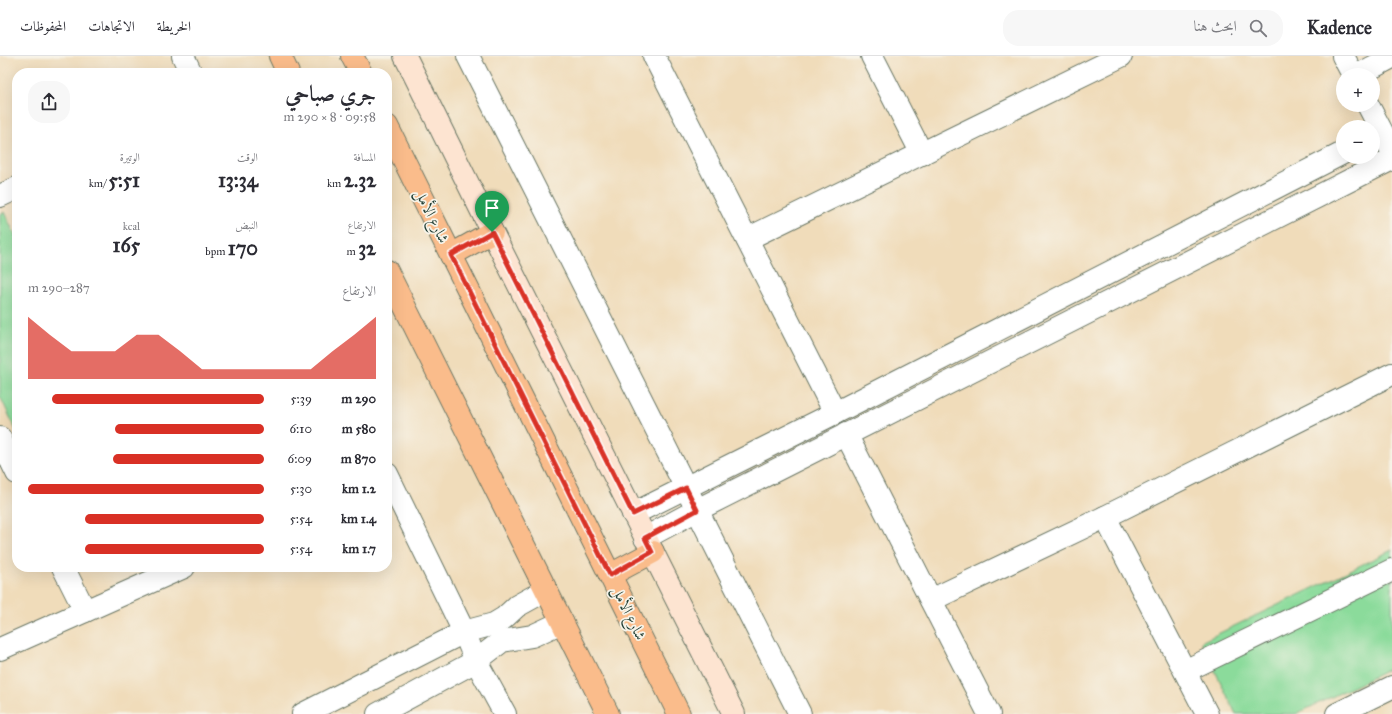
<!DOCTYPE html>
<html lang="ar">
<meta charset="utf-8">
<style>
body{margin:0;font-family:"IM FELL Great Primer",Amiri,serif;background:#f7f7f7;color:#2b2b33;direction:rtl;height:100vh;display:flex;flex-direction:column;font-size:15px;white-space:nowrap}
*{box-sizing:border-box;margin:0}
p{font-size:13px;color:#7c7c81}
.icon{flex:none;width:22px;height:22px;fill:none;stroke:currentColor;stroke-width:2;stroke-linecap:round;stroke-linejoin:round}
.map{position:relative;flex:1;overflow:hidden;direction:ltr}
.side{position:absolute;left:12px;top:12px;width:380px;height:504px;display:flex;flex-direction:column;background:#fff;border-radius:16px;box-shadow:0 4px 16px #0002;direction:rtl}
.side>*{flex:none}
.controls{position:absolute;left:1336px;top:12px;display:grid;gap:8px}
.controls a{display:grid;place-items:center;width:44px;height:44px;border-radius:50%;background:#fff;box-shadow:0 4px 16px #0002;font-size:20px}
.pin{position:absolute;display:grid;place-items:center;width:34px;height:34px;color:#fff;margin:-41px -17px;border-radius:50% 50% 50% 0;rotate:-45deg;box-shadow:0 0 4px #0007}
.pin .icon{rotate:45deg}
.round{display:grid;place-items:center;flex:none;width:42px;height:42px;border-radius:16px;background:#f7f7f7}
.overview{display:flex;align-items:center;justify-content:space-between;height:68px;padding:0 16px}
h1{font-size:22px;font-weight:800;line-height:30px}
.figures{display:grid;grid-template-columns:repeat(3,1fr);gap:6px;height:68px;padding:4px 16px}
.figures div{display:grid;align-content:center}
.figures b{font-size:20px;font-weight:800}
.figures small{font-size:11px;font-weight:400}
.figures p{font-size:11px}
.chart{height:112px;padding:8px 16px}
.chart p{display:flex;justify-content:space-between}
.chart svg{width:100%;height:72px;margin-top:4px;fill:#d93025;opacity:.7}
ul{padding:0 16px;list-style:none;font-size:13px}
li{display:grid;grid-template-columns:64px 48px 1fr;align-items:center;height:30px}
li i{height:10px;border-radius:5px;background:#d93025}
header{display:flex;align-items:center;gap:24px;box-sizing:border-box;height:56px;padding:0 20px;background:#fff;border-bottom:1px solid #e1e1e2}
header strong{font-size:19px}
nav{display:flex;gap:22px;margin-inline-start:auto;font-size:14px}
.search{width:280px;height:36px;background:#f7f7f7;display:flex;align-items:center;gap:10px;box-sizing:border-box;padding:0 14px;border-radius:16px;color:#7c7c81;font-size:15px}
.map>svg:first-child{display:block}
.green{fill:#8bdb9b;stroke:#558c68}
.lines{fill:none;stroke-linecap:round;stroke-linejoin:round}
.street-casing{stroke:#687563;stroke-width:24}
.secondary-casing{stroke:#687563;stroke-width:24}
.primary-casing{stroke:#687563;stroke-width:24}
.street{stroke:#fff;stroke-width:22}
.secondary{stroke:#fde4d1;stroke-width:22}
.primary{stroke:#fabc8b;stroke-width:22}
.route-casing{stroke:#fff;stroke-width:8}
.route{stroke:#d93025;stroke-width:5}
.labels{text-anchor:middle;stroke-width:3.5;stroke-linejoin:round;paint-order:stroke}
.street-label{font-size:15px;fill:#1f3d34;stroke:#f7f3e8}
</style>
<header>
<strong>Kadence</strong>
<div class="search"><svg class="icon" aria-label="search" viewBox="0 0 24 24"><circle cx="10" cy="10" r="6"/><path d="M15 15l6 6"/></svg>ابحث هنا</div>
<nav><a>الخريطة</a><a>الاتجاهات</a><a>المحفوظات</a></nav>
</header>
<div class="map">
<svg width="1392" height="658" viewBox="0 0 1392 658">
<rect width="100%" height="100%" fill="#f7f3e8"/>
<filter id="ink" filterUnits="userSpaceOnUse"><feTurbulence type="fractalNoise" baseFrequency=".025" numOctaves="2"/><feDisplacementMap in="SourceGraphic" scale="8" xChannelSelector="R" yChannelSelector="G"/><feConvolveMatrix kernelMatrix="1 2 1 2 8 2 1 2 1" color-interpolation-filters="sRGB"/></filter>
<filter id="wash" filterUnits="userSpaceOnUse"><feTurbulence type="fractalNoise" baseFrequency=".012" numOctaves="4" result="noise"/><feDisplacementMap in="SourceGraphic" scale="16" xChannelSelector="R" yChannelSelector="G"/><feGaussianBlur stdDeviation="0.9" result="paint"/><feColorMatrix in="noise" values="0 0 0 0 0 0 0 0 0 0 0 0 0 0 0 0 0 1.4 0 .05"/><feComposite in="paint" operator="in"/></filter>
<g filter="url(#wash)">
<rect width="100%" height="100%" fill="#f0dcba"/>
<g class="green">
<path d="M 4,156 L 17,183 L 17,376 L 0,340 L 0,158 Z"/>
<path d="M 1392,494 L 1392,612 L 1296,658 L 1236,658 L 1201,586 Z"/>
</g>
</g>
<g filter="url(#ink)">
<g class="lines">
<g class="street-casing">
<g id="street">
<path d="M 183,0 L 191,17"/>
<path d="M 468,0 L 800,658"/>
<path d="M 654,0 L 835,357"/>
<path d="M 872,0 L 922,98"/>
<path d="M 1343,0 L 1353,19"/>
<path d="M 1358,19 L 1392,1"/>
<path d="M 1368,49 L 1392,95"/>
<path d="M 0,140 L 17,132"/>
<path d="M 747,183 L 1121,0"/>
<path d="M 846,378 L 989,658"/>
<path d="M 0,382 L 17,417"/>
<path d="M 387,418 L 464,576 L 476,605 L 505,658"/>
<path d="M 633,458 L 835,357 L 1343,97"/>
<path d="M 1105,461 L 1207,658"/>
<path d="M 645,482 L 697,454 L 1392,103"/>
<path d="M 63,511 L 85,555"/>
<path d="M 931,544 L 1105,461 L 1392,318"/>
<path d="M 0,593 L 184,511"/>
<path d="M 1185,615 L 1392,514"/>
<path d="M 303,658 L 464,576 L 494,568 L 504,562 L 517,550 L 546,534"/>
<path d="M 378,658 L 476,605 L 502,585 L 532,580 L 562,566"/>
<path d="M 1337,658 L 1392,631"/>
</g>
</g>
<g class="secondary-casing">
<path id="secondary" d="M 405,0 L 492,176 L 734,658"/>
</g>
<g class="primary-casing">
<g id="primary">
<path d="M 280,0 L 288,17"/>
<path d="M 352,0 L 361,17"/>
<path d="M 387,70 L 679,658"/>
<path d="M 451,199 L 492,176"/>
<path d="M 387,215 L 608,658"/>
<path d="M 610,519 L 653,496"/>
</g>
</g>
<use href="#street" class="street"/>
<use href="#secondary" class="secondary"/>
<use href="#primary" class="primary"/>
</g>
</g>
<g class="lines" filter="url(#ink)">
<g class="route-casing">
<path id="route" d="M 492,176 L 633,458 L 686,432 L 697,454 L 645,482 L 652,496 L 610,519 L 451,199 Z"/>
</g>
<use href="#route" class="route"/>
</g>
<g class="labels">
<g class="street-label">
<text transform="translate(432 160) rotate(64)" y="5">شارع الأمل</text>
<text transform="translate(629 557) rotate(64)" y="5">شارع الأمل</text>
</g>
</g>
</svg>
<div class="controls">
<a>+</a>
<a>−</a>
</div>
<div class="pin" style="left:492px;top:176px;background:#1e9e55"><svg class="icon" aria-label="arrive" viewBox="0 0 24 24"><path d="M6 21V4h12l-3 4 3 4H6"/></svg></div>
<section class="side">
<div class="overview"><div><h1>جري صباحي</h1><p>09:58 · 8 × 290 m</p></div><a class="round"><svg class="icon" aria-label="share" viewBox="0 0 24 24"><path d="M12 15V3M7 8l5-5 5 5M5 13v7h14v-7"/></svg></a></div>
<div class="figures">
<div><p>المسافة</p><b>2.32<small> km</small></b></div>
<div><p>الوقت</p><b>13:34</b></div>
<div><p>الوتيرة</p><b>5:51<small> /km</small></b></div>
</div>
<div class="figures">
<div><p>الارتفاع</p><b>32<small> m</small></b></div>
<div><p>النبض</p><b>170<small> bpm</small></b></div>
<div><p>kcal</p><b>165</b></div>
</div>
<div class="chart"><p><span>الارتفاع</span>287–290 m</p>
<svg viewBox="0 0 160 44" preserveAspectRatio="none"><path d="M0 44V6L10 17L20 27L30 27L40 27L50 17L60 17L70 27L80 38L90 38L100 38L110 38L120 38L130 38L140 27L150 17L160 6V44z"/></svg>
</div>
<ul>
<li><b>290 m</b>5:39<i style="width:90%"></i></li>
<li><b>580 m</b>6:10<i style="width:63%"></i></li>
<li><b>870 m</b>6:09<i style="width:64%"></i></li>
<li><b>1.2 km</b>5:30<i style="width:100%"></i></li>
<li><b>1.4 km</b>5:54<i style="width:76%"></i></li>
<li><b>1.7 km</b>5:54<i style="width:76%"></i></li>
</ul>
</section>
</div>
